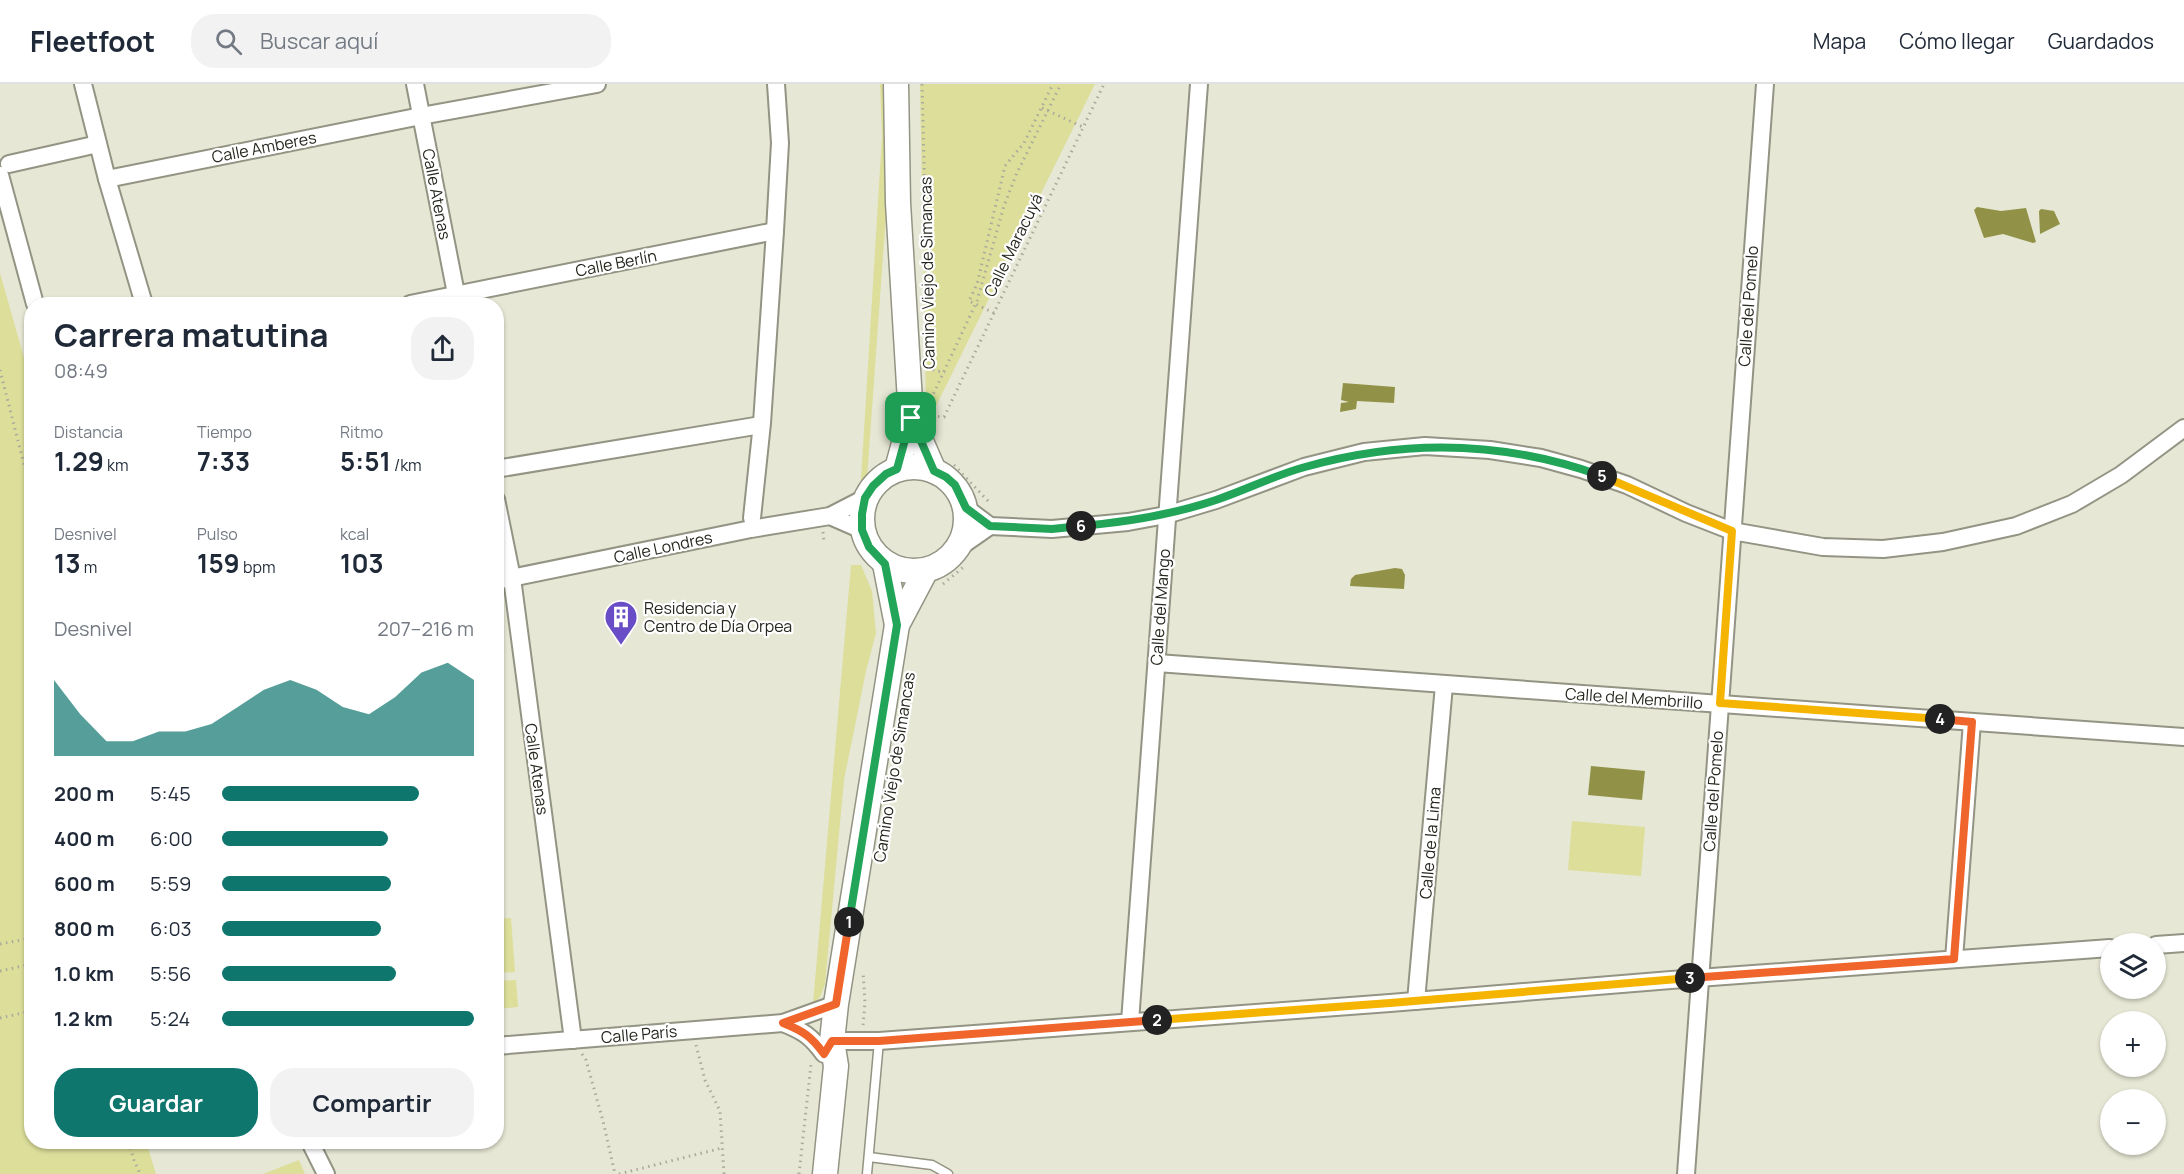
<!DOCTYPE html>
<html lang="es">
<meta charset="utf-8">
<style>
body{margin:0;font-family:Manrope,sans-serif;background:#f2f2f3;color:#1f2937;height:100vh;display:flex;flex-direction:column;font-size:22px;white-space:nowrap}
*{box-sizing:border-box;margin:0}
p{font-size:20px;color:#747a83}
.icon{flex:none;width:33px;height:33px;fill:none;stroke:currentColor;stroke-width:2;stroke-linecap:round;stroke-linejoin:round}
.map{position:relative;flex:1;overflow:hidden}
.details{position:absolute;left:24px;top:213px;width:480px;height:852px;display:flex;flex-direction:column;background:#fff;border-radius:24px;box-shadow:0 2px 4px #0004}
.details>*{flex:none}
.fabs{position:absolute;left:2100px;top:849px;display:grid;gap:12px}
.fabs a{display:grid;place-items:center;width:66px;height:66px;border-radius:50%;background:#fff;box-shadow:0 2px 4px #0004;font-size:30px}
.pin{position:absolute;display:grid;place-items:center;width:51px;height:51px;color:#fff;margin:-26px;border-radius:12px;box-shadow:0 3px 9px #0006}
.km{position:absolute;width:30px;height:30px;margin:-15px;border-radius:50%;background:#222;color:#fff;font-size:16px;line-height:30px;text-align:center}
.round{display:grid;place-items:center;flex:none;width:63px;height:63px;border-radius:24px;background:#f2f2f3}
.headline{display:flex;align-items:center;justify-content:space-between;height:102px;padding:0 30px}
h1{font-size:33px;font-weight:700;line-height:45px}
.stats{display:grid;grid-template-columns:repeat(3,1fr);gap:9px;height:102px;padding:6px 30px}
.stats div{display:grid;align-content:center}
.stats b{font-size:26px;font-weight:700}
.stats small{font-size:16px;font-weight:400}
.stats p{font-size:16px}
.chart{height:168px;padding:12px 30px}
.chart p{display:flex;justify-content:space-between}
.chart svg{width:100%;height:108px;margin-top:6px;fill:#0f766e;opacity:.7}
.cta{display:flex;gap:12px;margin-top:auto;padding:12px 30px}
.cta a{flex:1;height:69px;border-radius:24px;background:#0f766e;color:#fff;font-size:24px;font-weight:700;line-height:69px;text-align:center}
.cta a+a{background:#f2f2f3;color:#1f2937}
ul{padding:0 30px;list-style:none;font-size:20px}
li{display:grid;grid-template-columns:96px 72px 1fr;align-items:center;height:45px}
li i{height:15px;border-radius:8px;background:#0f766e}
header{display:flex;align-items:center;gap:36px;box-sizing:border-box;height:84px;padding:0 30px;background:#fff;border-bottom:2px solid #e0e1e3}
header strong{font-size:28px}
nav{display:flex;gap:33px;margin-inline-start:auto;font-size:21px}
.search{width:420px;height:54px;background:#f2f2f3;display:flex;align-items:center;gap:15px;box-sizing:border-box;padding:0 21px;border-radius:24px;color:#747a83;font-size:22px}
.map>svg:first-child{display:block}
.green{fill:#dcde9a}
.water{fill:#919247}
.lines{fill:none;stroke-linecap:round;stroke-linejoin:round}
.lane-casing{stroke:#939483;stroke-width:11}
.street-casing{stroke:#939483;stroke-width:20}
.secondary-casing{stroke:#939483;stroke-width:27}
.path{stroke:#aaab9b;stroke-width:3;stroke-dasharray:1.5 4.5;stroke-linecap:butt}
.lane{stroke:#fff;stroke-width:8}
.street{stroke:#fff;stroke-width:16}
.secondary{stroke:#fff;stroke-width:24}
.split-1-casing{stroke:#fff;stroke-width:12}
.split-2-casing{stroke:#fff;stroke-width:12}
.split-3-casing{stroke:#fff;stroke-width:12}
.split-4-casing{stroke:#fff;stroke-width:12}
.split-5-casing{stroke:#fff;stroke-width:12}
.split-6-casing{stroke:#fff;stroke-width:12}
.split-7-casing{stroke:#fff;stroke-width:12}
.split-1{stroke:#22a559;stroke-width:8}
.split-2{stroke:#f0652b;stroke-width:8}
.split-3{stroke:#f5b400;stroke-width:8}
.split-4{stroke:#f0652b;stroke-width:8}
.split-5{stroke:#f5b400;stroke-width:8}
.split-6{stroke:#22a559;stroke-width:8}
.split-7{stroke:#22a559;stroke-width:8}
.labels{text-anchor:middle;stroke-width:4.5;stroke-linejoin:round;paint-order:stroke}
.street-label{font-size:16px;fill:#272720;stroke:#fff}
.poi-label{font-size:16px;fill:#272720;stroke:#fff;text-anchor:start}
</style>
<header>
<strong>Fleetfoot</strong>
<div class="search"><svg class="icon" aria-label="search" viewBox="0 0 24 24"><circle cx="10" cy="10" r="6"/><path d="M15 15l6 6"/></svg>Buscar aquí</div>
<nav><a>Mapa</a><a>Cómo llegar</a><a>Guardados</a></nav>
</header>
<div class="map">
<svg width="2184" height="1090" viewBox="0 0 2184 1090">
<rect width="100%" height="100%" fill="#e6e7d4"/>
<g class="green">
<path d="M 880,0 L 888,0 L 887,117 L 867,394 L 861,396 L 882,52 Z"/>
<path d="M 920,0 L 1095,0 L 936,322 L 926,322 Z"/>
<path d="M 0,189 L 32,302 L 32,1058 L 146,1058 L 156,1090 L 0,1090 Z"/>
<path d="M 851,481 L 861,481 L 872,507 L 876,549 L 866,587 L 844,696 L 825,900 L 820,913 L 813,920 Z"/>
<path d="M 1572,737 L 1645,743 L 1641,792 L 1568,786 Z"/>
<path d="M 511,834 L 515,888 L 497,889 L 497,835 Z"/>
<path d="M 516,896 L 518,923 L 497,925 L 497,897 Z"/>
<path d="M 299,1076 L 305,1090 L 263,1090 Z"/>
</g>
<g class="water">
<path d="M 1977,123 L 2001,127 L 2026,124 L 2036,158 L 2033,159 L 2003,150 L 1984,154 L 1974,126 Z"/>
<path d="M 2041,125 L 2054,127 L 2060,140 L 2040,150 L 2039,127 Z"/>
<path d="M 1343,299 L 1395,303 L 1394,319 L 1357,317 L 1356,325 L 1340,328 L 1341,319 L 1349,318 L 1341,316 Z"/>
<path d="M 1395,484 L 1402,485 L 1405,491 L 1404,505 L 1350,502 L 1351,495 L 1355,491 Z"/>
<path d="M 1591,682 L 1645,687 L 1642,716 L 1588,711 Z"/>
</g>
<g class="lines">
<g class="lane-casing">
<g id="lane">
<path d="M 869,1073 L 932,1081 L 948,1090"/>
<path d="M 867,1090 L 879,957"/>
</g>
</g>
<g class="street-casing">
<g id="street">
<path d="M 83,0 L 107,95 L 144,220"/>
<path d="M 415,0 L 458,220"/>
<path d="M 9,80 L 98,60"/>
<path d="M 0,91 L 35,220"/>
<path d="M 107,95 L 421,32 L 597,0"/>
<path d="M 410,220 L 775,147"/>
<path d="M 496,385 L 761,341"/>
<path d="M 496,415 L 512,494 L 573,956"/>
<path d="M 966,424 L 990,442 L 1052,445 L 1128,438 L 1166,431 L 1216,416 L 1304,383 L 1364,368 L 1425,362 L 1490,366 L 1541,374 L 1581,385 L 1627,401 L 1686,429 L 1732,447 L 1823,463 L 1883,465 L 1943,458 L 2016,442 L 2072,420 L 2121,391 L 2184,344"/>
<path d="M 830,432 L 862,446"/>
<path d="M 752,434 L 762,339 L 775,147 L 780,59 L 776,0"/>
<path d="M 957,465 L 990,442"/>
<path d="M 496,497 L 751,445 L 830,432 L 865,414"/>
<path d="M 1157,579 C 1499,605 1842,628 2184,653"/>
<path d="M 2156,861 L 2184,859"/>
<path d="M 1954,875 L 1972,638"/>
<path d="M 1416,917 L 1444,601"/>
<path d="M 1130,938 L 1199,0"/>
<path d="M 783,939 C 803,947 811,952 824,970"/>
<path d="M 832,957 L 879,957 L 1390,919 L 1671,896 L 2110,864"/>
<path d="M 496,962 L 783,939 L 836,920"/>
<path d="M 310,1058 L 326,1090"/>
<path d="M 1686,1090 L 1765,0"/>
</g>
</g>
<g class="secondary-casing">
<g id="secondary">
<path d="M 896,0 L 898,119 L 911,334 L 897,385"/>
<path d="M 911,334 L 934,387"/>
<circle cx="914" cy="435" r="52"/>
<path d="M 885,480 L 897,541"/>
<path d="M 825,1090 L 836,982 L 832,957 L 836,920 L 897,541 L 925,488"/>
</g>
</g>
<g class="path">
<path d="M 922,0 L 928,235"/>
<path d="M 1042,24 L 1083,43"/>
<path d="M 994,229 L 969,217 L 977,200 L 1005,82 L 1024,59 L 1053,0"/>
<path d="M 928,282 L 935,287 L 945,288"/>
<path d="M 0,286 L 32,412"/>
<path d="M 931,315 L 977,217 L 1004,122 L 1016,91 L 1061,0"/>
<path d="M 932,332 L 944,333 L 1104,0"/>
<path d="M 954,381 L 989,418"/>
<path d="M 823,448 L 824,458"/>
<path d="M 943,500 L 966,481"/>
<path d="M 0,860 L 32,854"/>
<path d="M 0,887 L 32,880"/>
<path d="M 0,934 L 32,927"/>
<path d="M 863,941 L 865,918 L 863,888"/>
<path d="M 696,961 L 705,996 L 720,1027 L 724,1090"/>
<path d="M 582,970 L 586,976 L 603,1037 L 615,1090"/>
<path d="M 129,1058 L 134,1076 L 140,1090"/>
<path d="M 619,1090 L 722,1064"/>
<path d="M 799,1090 L 811,980"/>
</g>
<use href="#lane" class="lane"/>
<use href="#street" class="street"/>
<use href="#secondary" class="secondary"/>
</g>
<g class="lines">
<g class="split-1-casing">
<path id="split-1" d="M 849,838 L 897,541 L 885,480 L 869,463 L 862,446 L 862,430 L 865,414 L 873,402 L 886,390 L 897,385 L 911,334"/>
</g>
<g class="split-2-casing">
<path id="split-2" d="M 849,838 L 836,920 L 783,939 C 803,947 811,952 824,970 L 832,957 L 879,957 L 1157,936"/>
</g>
<g class="split-3-casing">
<path id="split-3" d="M 1157,936 L 1390,919 L 1690,894"/>
</g>
<g class="split-4-casing">
<path id="split-4" d="M 1690,894 L 1954,875 L 1972,638 L 1940,635"/>
</g>
<g class="split-5-casing">
<path id="split-5" d="M 1602,392 L 1732,447 L 1720,619 L 1940,635"/>
</g>
<g class="split-6-casing">
<path id="split-6" d="M 1081,442 C 1128,438 1171,431 1216,416 C 1246,406 1275,391 1305,383 C 1404,355 1505,357 1602,392"/>
</g>
<g class="split-7-casing">
<path id="split-7" d="M 911,334 L 934,387 L 946,393 L 955,401 L 966,424 L 990,442 L 1052,445 L 1081,442"/>
</g>
<use href="#split-1" class="split-1"/>
<use href="#split-2" class="split-2"/>
<use href="#split-3" class="split-3"/>
<use href="#split-4" class="split-4"/>
<use href="#split-5" class="split-5"/>
<use href="#split-6" class="split-6"/>
<use href="#split-7" class="split-7"/>
</g>
<defs>
<g id="building-pin" transform="scale(1.725)"><path d="M0 17L-7.5 6A9.5 9.5 0 1 1 7.5 6Z" fill="#694dc6" stroke="#fff"/><path d="M-4-6H4V6H1V3H-1V6H-4ZM-2.5-4.3h1.7v1.8h-1.7ZM.8-4.3h1.7v1.8H.8ZM-2.5-1h1.7V.8h-1.7ZM.8-1h1.7V.8H.8Z" fill="#fff"/></g>
</defs>
<g fill-rule="evenodd">
<use href="#building-pin" x="621" y="533"/>
</g>
<g class="labels">
<g class="street-label">
<text transform="translate(264 63) rotate(-11)" y="6">Calle Amberes</text>
<text transform="translate(437 110) rotate(79)" y="6">Calle Atenas</text>
<text transform="translate(1013 161) rotate(-64)" y="6">Calle Maracuyá</text>
<text transform="translate(616 179) rotate(-11)" y="6">Calle Berlín</text>
<text transform="translate(927 189) rotate(-91)" y="6">Camino Viejo de Simancas</text>
<text transform="translate(1748 222) rotate(-86)" y="6">Calle del Pomelo</text>
<text transform="translate(663 463) rotate(-12)" y="6">Calle Londres</text>
<text transform="translate(1160 523) rotate(-86)" y="6">Calle del Mango</text>
<text transform="translate(1634 614) rotate(4)" y="6">Calle del Membrillo</text>
<text transform="translate(894 683) rotate(-81)" y="6">Camino Viejo de Simancas</text>
<text transform="translate(537 685) rotate(82)" y="6">Calle Atenas</text>
<text transform="translate(1713 707) rotate(-86)" y="6">Calle del Pomelo</text>
<text transform="translate(1430 759) rotate(-85)" y="6">Calle de la Lima</text>
<text transform="translate(639 950) rotate(-5)" y="6">Calle París</text>
</g>
<g class="poi-label">
<text x="644" y="530">Residencia y<tspan x="644" dy="18">Centro de Día Orpea</tspan></text>
</g>
</g>
</svg>
<div class="fabs">
<a><svg class="icon" aria-label="layers" viewBox="0 0 24 24"><path d="M12 4l9 5-9 5-9-5zM3 14l9 5 9-5"/></svg></a>
<a>+</a>
<a>−</a>
</div>
<div class="pin" style="left:911px;top:334px;background:#1e9e55"><svg class="icon" aria-label="arrive" viewBox="0 0 24 24"><path d="M6 21V4h12l-3 4 3 4H6"/></svg></div>
<b class="km" style="left:849px;top:838px">1</b>
<b class="km" style="left:1157px;top:936px">2</b>
<b class="km" style="left:1690px;top:894px">3</b>
<b class="km" style="left:1940px;top:635px">4</b>
<b class="km" style="left:1602px;top:392px">5</b>
<b class="km" style="left:1081px;top:442px">6</b>
<section class="details">
<div class="headline"><div><h1>Carrera matutina</h1><p>08:49</p></div><a class="round"><svg class="icon" aria-label="share" viewBox="0 0 24 24"><path d="M12 15V3M7 8l5-5 5 5M5 13v7h14v-7"/></svg></a></div>
<div class="stats">
<div><p>Distancia</p><b>1.29<small> km</small></b></div>
<div><p>Tiempo</p><b>7:33</b></div>
<div><p>Ritmo</p><b>5:51<small> /km</small></b></div>
</div>
<div class="stats">
<div><p>Desnivel</p><b>13<small> m</small></b></div>
<div><p>Pulso</p><b>159<small> bpm</small></b></div>
<div><p>kcal</p><b>103</b></div>
</div>
<div class="chart"><p><span>Desnivel</span>207–216 m</p>
<svg viewBox="0 0 160 44" preserveAspectRatio="none"><path d="M0 44V13L10 27L20 38L30 38L40 34L50 34L60 31L70 24L80 17L90 13L100 17L110 24L120 27L130 20L140 10L150 6L160 13V44z"/></svg>
</div>
<ul>
<li><b>200 m</b>5:45<i style="width:78%"></i></li>
<li><b>400 m</b>6:00<i style="width:66%"></i></li>
<li><b>600 m</b>5:59<i style="width:67%"></i></li>
<li><b>800 m</b>6:03<i style="width:63%"></i></li>
<li><b>1.0 km</b>5:56<i style="width:69%"></i></li>
<li><b>1.2 km</b>5:24<i style="width:100%"></i></li>
</ul>
<div class="cta"><a>Guardar</a><a>Compartir</a></div>
</section>
</div>
